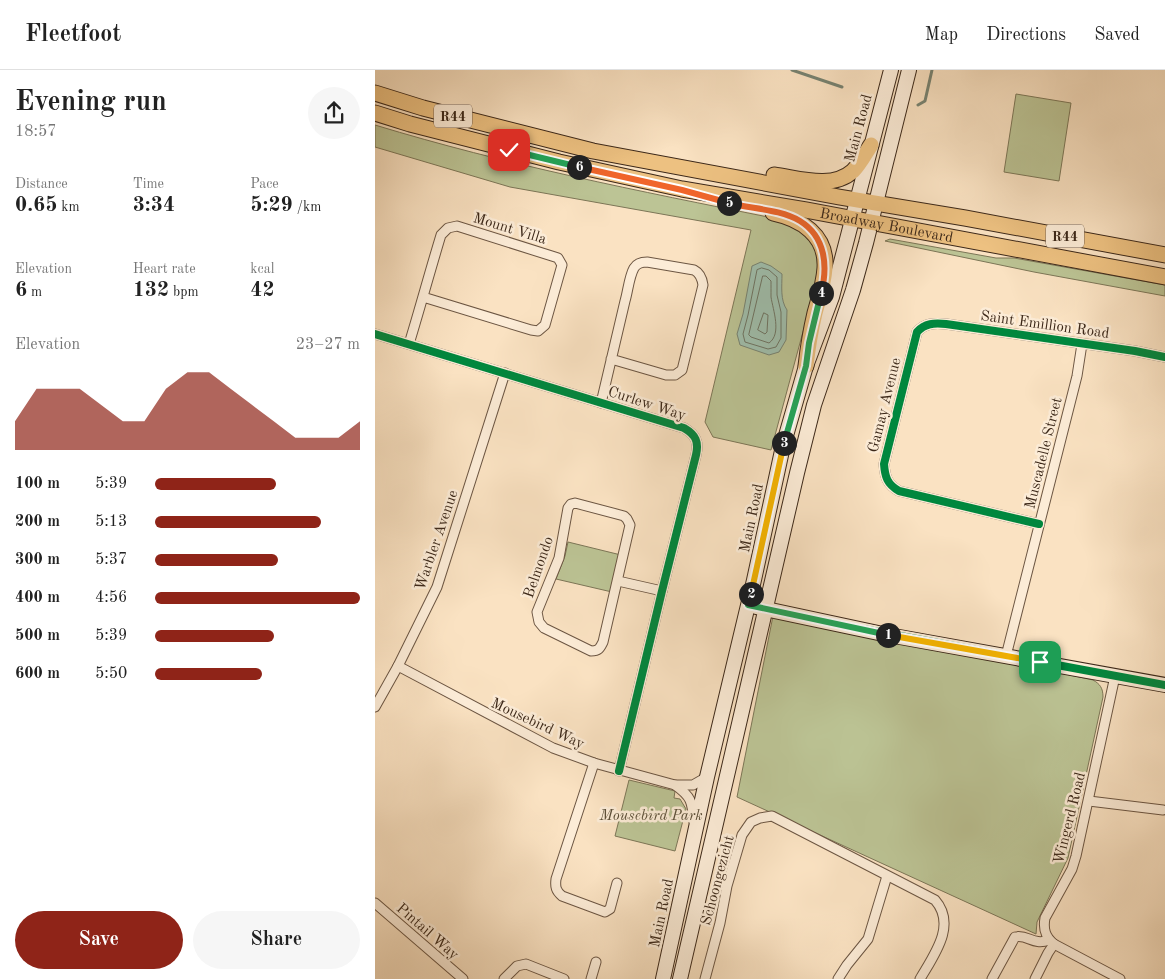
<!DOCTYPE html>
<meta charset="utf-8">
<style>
body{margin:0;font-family:"Old Standard TT",serif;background:#f6f6f6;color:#222;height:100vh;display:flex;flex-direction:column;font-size:19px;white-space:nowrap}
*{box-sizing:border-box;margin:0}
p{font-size:16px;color:#767676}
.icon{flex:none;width:28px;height:28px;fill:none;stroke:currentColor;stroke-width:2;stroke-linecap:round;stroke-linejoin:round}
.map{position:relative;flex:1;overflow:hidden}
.drawer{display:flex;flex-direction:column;background:#fff;width:375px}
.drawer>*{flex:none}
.pin{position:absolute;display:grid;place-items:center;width:42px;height:42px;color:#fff;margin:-21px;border-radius:10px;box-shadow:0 2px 8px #0006}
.km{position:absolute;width:25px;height:25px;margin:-12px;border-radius:50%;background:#222;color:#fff;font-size:14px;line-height:25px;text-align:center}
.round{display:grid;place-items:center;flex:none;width:52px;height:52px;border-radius:26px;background:#f6f6f6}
.summary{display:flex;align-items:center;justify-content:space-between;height:85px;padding:0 15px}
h1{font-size:28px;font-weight:600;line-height:38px}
.metrics{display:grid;grid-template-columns:repeat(3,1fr);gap:8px;height:85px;padding:5px 15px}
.metrics div{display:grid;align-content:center}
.metrics b{font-size:21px;font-weight:600}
.metrics small{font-size:14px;font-weight:400}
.metrics p{font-size:14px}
.chart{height:140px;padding:10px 15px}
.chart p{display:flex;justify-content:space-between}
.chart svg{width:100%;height:90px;margin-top:5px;fill:#8f2418;opacity:.7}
.button{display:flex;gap:10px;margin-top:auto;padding:10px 15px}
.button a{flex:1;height:58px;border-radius:30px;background:#8f2418;color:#fff;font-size:20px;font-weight:600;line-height:58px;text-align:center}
.button a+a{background:#f6f6f6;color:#222}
ul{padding:0 15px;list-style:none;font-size:16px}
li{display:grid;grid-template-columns:80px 60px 1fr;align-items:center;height:38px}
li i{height:12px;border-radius:6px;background:#8f2418}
header{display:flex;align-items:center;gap:30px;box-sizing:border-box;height:70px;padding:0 25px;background:#fff;border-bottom:1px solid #e0e0e0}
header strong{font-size:24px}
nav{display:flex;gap:28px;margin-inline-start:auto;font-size:18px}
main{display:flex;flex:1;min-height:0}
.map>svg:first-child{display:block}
.green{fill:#bcc495;stroke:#7c7657}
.water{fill:#9fbfad;stroke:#778372}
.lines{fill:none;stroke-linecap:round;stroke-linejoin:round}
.shore{stroke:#6e7463;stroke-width:1}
.stream{stroke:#778372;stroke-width:3}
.street-casing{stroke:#6c5643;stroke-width:11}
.secondary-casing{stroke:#3c2819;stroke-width:16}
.primary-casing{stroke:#3c2819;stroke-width:17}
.street{stroke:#fcecd7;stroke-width:9}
.secondary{stroke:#fcecd7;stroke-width:14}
.primary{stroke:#edc181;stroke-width:15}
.cycleway-casing{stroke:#fcecd7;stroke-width:11}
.cycleway{stroke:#00873e;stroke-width:8}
.split-1-casing{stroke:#fff;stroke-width:10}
.split-2-casing{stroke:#fff;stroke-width:10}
.split-3-casing{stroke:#fff;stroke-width:10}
.split-4-casing{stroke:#fff;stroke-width:10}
.split-5-casing{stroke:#fff;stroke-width:10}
.split-6-casing{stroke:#fff;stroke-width:10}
.split-7-casing{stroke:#fff;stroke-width:10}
.split-1{stroke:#f5b400;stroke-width:6}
.split-2{stroke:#22a559;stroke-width:6}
.split-3{stroke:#f5b400;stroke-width:6}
.split-4{stroke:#22a559;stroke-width:6}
.split-5{stroke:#f0652b;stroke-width:6}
.split-6{stroke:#f0652b;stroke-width:6}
.split-7{stroke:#22a559;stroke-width:6}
.labels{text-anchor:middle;stroke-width:5;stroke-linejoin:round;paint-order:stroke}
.shield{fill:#fcecd7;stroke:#766352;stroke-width:1}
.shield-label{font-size:14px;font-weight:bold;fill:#3c2819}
.street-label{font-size:15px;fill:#3c2819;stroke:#fcecd7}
.park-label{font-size:15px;font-style:italic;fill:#5c4f38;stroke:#fcecd7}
</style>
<header>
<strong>Fleetfoot</strong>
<nav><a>Map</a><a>Directions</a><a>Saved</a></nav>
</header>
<main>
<section class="drawer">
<div class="summary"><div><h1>Evening run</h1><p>18:57</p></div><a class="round"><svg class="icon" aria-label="share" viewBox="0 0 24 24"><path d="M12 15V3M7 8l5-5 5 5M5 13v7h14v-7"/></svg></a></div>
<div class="metrics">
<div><p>Distance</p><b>0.65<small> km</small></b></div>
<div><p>Time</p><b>3:34</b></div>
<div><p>Pace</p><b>5:29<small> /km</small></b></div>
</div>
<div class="metrics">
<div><p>Elevation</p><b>6<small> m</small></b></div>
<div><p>Heart rate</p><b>132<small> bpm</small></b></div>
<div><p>kcal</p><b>42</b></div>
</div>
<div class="chart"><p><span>Elevation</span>23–27 m</p>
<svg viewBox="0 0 160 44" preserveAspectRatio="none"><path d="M0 44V30L10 14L20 14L30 14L40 22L50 30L60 30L70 14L80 6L90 6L100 14L110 22L120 30L130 38L140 38L150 38L160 30V44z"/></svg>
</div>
<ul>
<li><b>100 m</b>5:39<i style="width:59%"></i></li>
<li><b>200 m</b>5:13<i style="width:81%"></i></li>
<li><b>300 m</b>5:37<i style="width:60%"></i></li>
<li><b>400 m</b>4:56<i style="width:100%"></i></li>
<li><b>500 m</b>5:39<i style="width:58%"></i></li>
<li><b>600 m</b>5:50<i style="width:52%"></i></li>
</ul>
<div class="button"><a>Save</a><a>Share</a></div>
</section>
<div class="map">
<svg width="790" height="909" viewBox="0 0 790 909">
<rect width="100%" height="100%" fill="#fae2c2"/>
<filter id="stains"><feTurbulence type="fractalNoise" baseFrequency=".004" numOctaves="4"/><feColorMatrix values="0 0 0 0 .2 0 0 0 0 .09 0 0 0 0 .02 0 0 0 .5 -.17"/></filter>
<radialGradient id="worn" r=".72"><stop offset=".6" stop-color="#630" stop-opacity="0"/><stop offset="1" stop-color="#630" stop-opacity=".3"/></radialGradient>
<g class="green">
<path d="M 641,24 L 696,33 L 684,111 L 629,102 Z"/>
<path d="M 0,55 C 131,95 264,121 398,148 C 406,151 417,154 425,159 C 442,170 444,192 442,210 L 396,380 L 338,367 L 330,352 L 376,160 L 135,117 L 0,77 Z"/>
<path d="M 515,169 L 621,188 L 639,188 L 790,215 L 790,226 L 659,202 L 510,171 Z"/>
<path d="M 193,472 L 246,485 L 237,522 L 181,509 L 190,486 Z"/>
<path d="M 399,541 L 718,610 C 725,614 728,618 728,627 L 693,788 L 662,852 L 661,864 L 362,727 Z"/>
<path d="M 254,710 L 300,721 L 299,728 L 305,729 L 311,739 L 300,781 L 240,766 Z"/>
</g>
<path class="water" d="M 386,192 L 396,196 L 407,204 C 407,216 405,230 412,240 L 411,270 L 404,282 L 394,285 L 365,275 L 362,264 L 368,244 L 377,196 Z"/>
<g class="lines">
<g class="shore">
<path d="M 387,198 L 394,200 L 402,207 L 402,225 L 406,242 L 406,268 L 401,277 L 393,279 L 370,272 L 368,264 L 373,245 L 382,200 Z"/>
<path d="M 388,206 L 391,206 L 396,211 C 396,216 396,221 396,227 C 398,240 407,264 394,273 L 376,267 L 374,265 Z"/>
<path d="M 389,243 L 393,245 L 392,262 L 390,264 L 383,260 Z"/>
</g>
<g class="stream">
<path d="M 417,0 L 467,17"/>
<path d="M 543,35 L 550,31 L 557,0"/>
</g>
<g class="street-casing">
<g id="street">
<path d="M 0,264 L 309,358 C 321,365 324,372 321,385 L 287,521 L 244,701"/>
<path d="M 34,274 C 45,238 55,201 66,165 L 73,158 L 82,156 L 180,187 L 183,188 L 187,195 L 170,255 L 163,261 L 156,260 L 48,227"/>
<path d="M 226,333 C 234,299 242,265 250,231 C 253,221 254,207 259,198 C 262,193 267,192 272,192 L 319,200 C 325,203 327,208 328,215 L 307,300 L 300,305 L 291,305 L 236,289"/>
<path d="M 200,433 L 249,446 L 252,449 L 255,455 L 228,572 C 225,578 224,581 216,581 L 169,558 L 164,552 L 162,542 L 184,488 L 193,438 L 196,434 Z"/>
<path d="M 664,454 L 524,421 C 512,414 510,407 509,394 L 542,262 C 550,253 559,253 571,254 L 760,281 L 790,287"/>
<path d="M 243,511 L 287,521"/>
<path d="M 631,586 L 702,306 L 707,274"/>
<path d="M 23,596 L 178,678 L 219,693 L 300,715 L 318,715 L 332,707"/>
<path d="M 740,606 L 701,786 L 697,799 L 670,848 C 668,859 670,867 679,874 L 745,909"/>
<path d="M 0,637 L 23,596 L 62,517 L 130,303"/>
<path d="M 219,693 L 181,809 C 180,817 181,821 187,826 L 230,842 L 235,839 L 242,813"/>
<path d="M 300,715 C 317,727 317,732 319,752"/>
<path d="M 714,731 L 788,740"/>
<path d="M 0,833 L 88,909"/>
<path d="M 129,909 L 142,896 L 151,894 L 189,909"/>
<path d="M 216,909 L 221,892"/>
<path d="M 330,909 L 345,853 L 352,816 L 367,765 L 376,752 L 385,748 L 397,746 L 560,830 C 582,855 559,885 545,909"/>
<path d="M 463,909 L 472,895 L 493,869 L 512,806"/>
<path d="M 617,909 L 640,867 C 653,864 658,876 674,870"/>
<path d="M 660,909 L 673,883 L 679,874"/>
</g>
</g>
<g class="secondary-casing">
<g id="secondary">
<path d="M 381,537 L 508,564 L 790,615"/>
<path d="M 288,909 L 332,707 L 379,510 L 408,376 L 431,296 L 457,227 L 516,0"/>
<path d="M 305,909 L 422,403 L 439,335 L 478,220 L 491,173 L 534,0"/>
</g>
</g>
<g class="primary-casing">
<g id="primary">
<path d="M 0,23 L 48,38 L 218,81 L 464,127 L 590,148 L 790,185"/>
<path id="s1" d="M 0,43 L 35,54 L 184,92 L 307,119 L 431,140 L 790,207"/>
<path d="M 399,105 C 423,108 457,120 478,101 C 485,94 490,84 496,75"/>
<path d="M 398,143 C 426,149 452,165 450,198 C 449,214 444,228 440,243 C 436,260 433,278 431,296"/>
</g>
</g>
<use href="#street" class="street"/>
<use href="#secondary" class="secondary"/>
<use href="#primary" class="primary"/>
<g class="cycleway-casing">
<g id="cycleway">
<path d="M 0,264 L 309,358 C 321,365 324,372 321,385 L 287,521 L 244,701"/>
<path d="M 664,454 L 524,421 C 512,414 510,407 509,394 L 542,262 C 550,253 559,253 571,254 L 760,281 L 790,287"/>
<path d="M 488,559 L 790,615"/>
</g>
</g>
<use href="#cycleway" class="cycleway"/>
</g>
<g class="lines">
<g class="split-1-casing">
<path id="split-1" d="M 513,565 L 665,592"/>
</g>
<g class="split-2-casing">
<path id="split-2" d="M 376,524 L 373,535 L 513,565"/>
</g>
<g class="split-3-casing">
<path id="split-3" d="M 376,524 L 409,373"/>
</g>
<g class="split-4-casing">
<path id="split-4" d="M 409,373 L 431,296 L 434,273 L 446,223"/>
</g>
<g class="split-5-casing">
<path id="split-5" d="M 354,133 C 376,139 405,139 425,151 C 451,167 453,197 446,223"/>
</g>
<g class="split-6-casing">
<path id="split-6" d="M 204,97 L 307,120 L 354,133"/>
</g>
<g class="split-7-casing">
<path id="split-7" d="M 134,80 L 204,97"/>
</g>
<use href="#split-1" class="split-1"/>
<use href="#split-2" class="split-2"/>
<use href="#split-3" class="split-3"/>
<use href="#split-4" class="split-4"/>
<use href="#split-5" class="split-5"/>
<use href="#split-6" class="split-6"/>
<use href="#split-7" class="split-7"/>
</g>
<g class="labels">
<g class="shield">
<rect x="59" y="34.5" width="38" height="23" rx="4"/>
<rect x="671" y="154.5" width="38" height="23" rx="4"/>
</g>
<g class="shield-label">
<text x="78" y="51">R44</text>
<text x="690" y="171">R44</text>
</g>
<g class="street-label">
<text transform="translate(483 58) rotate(-75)" y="5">Main Road</text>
<text dy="5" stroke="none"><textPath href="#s1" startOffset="524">Broadway Boulevard</textPath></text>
<text transform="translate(135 158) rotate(17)" y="5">Mount Villa</text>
<text transform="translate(670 254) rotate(8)" y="5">Saint Emillion Road</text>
<text transform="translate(272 333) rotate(18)" y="5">Curlew Way</text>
<text transform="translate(509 335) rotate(-76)" y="5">Gamay Avenue</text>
<text transform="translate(668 383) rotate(-76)" y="5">Muscadelle Street</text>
<text transform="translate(376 448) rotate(-78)" y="5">Main Road</text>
<text transform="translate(61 470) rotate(-71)" y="5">Warbler Avenue</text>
<text transform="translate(163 497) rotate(-71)" y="5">Belmondo</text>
<text transform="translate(163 653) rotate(25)" y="5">Mousebird Way</text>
<text transform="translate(694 748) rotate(-76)" y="5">Wingerd Road</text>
<text transform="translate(342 810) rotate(-75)" y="5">Schoongezicht</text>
<text transform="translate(286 843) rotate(-78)" y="5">Main Road</text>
<text transform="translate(53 861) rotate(41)" y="5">Pintail Way</text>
</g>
<g class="park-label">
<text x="276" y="750">Mousebird Park</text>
</g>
</g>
<rect width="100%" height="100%" filter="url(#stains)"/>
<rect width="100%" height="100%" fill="url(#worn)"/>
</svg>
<div class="pin" style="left:665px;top:592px;background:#1e9e55"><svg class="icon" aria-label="arrive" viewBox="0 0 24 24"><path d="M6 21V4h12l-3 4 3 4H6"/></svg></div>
<div class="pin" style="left:134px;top:80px;background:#d93025"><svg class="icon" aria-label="check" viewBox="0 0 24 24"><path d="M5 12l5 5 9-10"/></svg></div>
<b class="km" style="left:513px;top:565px">1</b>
<b class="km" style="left:376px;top:524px">2</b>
<b class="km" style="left:409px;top:373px">3</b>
<b class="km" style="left:446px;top:223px">4</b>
<b class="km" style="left:354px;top:133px">5</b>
<b class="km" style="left:204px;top:97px">6</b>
</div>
</main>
